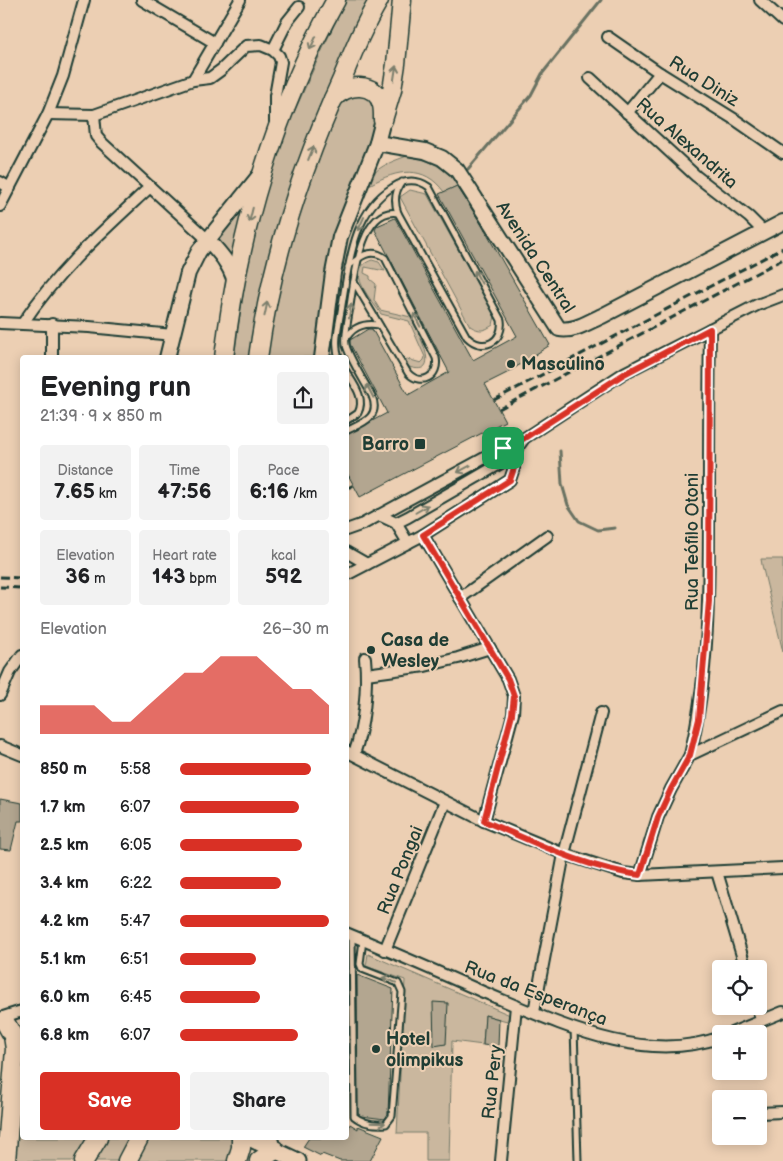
<!DOCTYPE html>
<meta charset="utf-8">
<style>
body{margin:0;font-family:"Balsamiq Sans",sans-serif;background:#f2f2f2;color:#202124;height:100vh;display:flex;flex-direction:column;font-size:19px;white-space:nowrap}
*{box-sizing:border-box;margin:0}
p{font-size:16px;color:#757577}
.icon{flex:none;width:28px;height:28px;fill:none;stroke:currentColor;stroke-width:2;stroke-linecap:round;stroke-linejoin:round}
.map{position:relative;flex:1;overflow:hidden}
.sheet{position:absolute;left:20px;top:355px;width:329px;height:785px;display:flex;flex-direction:column;background:#fff;border-radius:5px;box-shadow:0 2px 12px #0003}
.sheet>*{flex:none}
.buttons{position:absolute;left:712px;top:960px;display:grid;gap:10px}
.buttons a{display:grid;place-items:center;width:55px;height:55px;border-radius:5px;background:#fff;box-shadow:0 2px 12px #0003;font-size:25px}
.pin{position:absolute;display:grid;place-items:center;width:42px;height:42px;color:#fff;margin:-21px;border-radius:10px;box-shadow:0 2px 8px #0006}
.round{display:grid;place-items:center;flex:none;width:52px;height:52px;border-radius:5px;background:#f2f2f2}
.overview{display:flex;align-items:center;justify-content:space-between;height:85px;padding:0 20px}
h1{font-size:28px;font-weight:800;line-height:38px}
.figures{display:grid;grid-template-columns:repeat(3,1fr);gap:8px;height:85px;padding:5px 20px}
.figures div{display:grid;align-content:center;border-radius:5px;background:#f2f2f2;text-align:center}
.figures b{font-size:21px;font-weight:800}
.figures small{font-size:14px;font-weight:400}
.figures p{font-size:14px}
.chart{height:140px;padding:10px 20px}
.chart p{display:flex;justify-content:space-between}
.chart svg{width:100%;height:90px;margin-top:5px;fill:#d93025;opacity:.7}
.cta{display:flex;gap:10px;margin-top:auto;padding:10px 20px}
.cta a{flex:1;height:58px;border-radius:5px;background:#d93025;color:#fff;font-size:20px;font-weight:800;line-height:58px;text-align:center}
.cta a+a{background:#f2f2f2;color:#202124}
ul{padding:0 20px;list-style:none;font-size:16px}
li{display:grid;grid-template-columns:80px 60px 1fr;align-items:center;height:38px}
li i{height:12px;border-radius:6px;background:#d93025}
.map>svg:first-child{display:block}
.green{fill:#cab79e;stroke:#747a69}
.lines{fill:none;stroke-linecap:round;stroke-linejoin:round}
.stream{stroke:#697262;stroke-width:3}
.building{fill:#b3a690;stroke:#1f3d34}
.lane-casing{stroke:#1f3d34;stroke-width:9}
.street-casing{stroke:#1f3d34;stroke-width:14}
.secondary-casing{stroke:#1f3d34;stroke-width:18}
.primary-casing{stroke:#1f3d34;stroke-width:19}
.highway-casing{stroke:#1f3d34;stroke-width:21}
.lane{stroke:#eccfb3;stroke-width:5}
.street{stroke:#eccfb3;stroke-width:10}
.secondary{stroke:#eccfb3;stroke-width:14}
.primary{stroke:#eccfb3;stroke-width:15}
.highway{stroke:#eccfb3;stroke-width:18}
.rail{stroke:#1f3d34;stroke-width:3;stroke-dasharray:8 4;stroke-linecap:butt}
.oneway{stroke:#7b7f6d}
.route-casing{stroke:#fff;stroke-width:10}
.route{stroke:#d93025;stroke-width:6}
.poi-dot{fill:#1f3d34;stroke:#eccfb3;stroke-width:2}
.labels{text-anchor:middle;stroke-width:4;stroke-linejoin:round;paint-order:stroke}
.street-label{font-size:18px;fill:#1f3d34;stroke:#eccfb3}
.poi-label{font-size:18px;font-weight:bold;fill:#1f3d34;stroke:#eccfb3;text-anchor:start}
</style>
<div class="map">
<svg width="783" height="1161" viewBox="0 0 783 1161">
<rect width="100%" height="100%" fill="#eccfb3"/>
<filter id="ink" filterUnits="userSpaceOnUse"><feTurbulence type="fractalNoise" baseFrequency=".02" numOctaves="2"/><feDisplacementMap in="SourceGraphic" scale="10" xChannelSelector="R" yChannelSelector="G"/><feConvolveMatrix kernelMatrix="1 2 1 2 8 2 1 2 1" color-interpolation-filters="sRGB"/></filter>
<g filter="url(#ink)">
<g class="green">
<path d="M 346,0 L 372,0 L 347,47 L 319,107 L 299,168 L 253,357 L 234,358 L 244,288 L 262,194 L 283,137 L 318,59 Z"/>
<path d="M 354,93 L 371,98 L 380,114 L 338,224 L 320,318 L 317,357 L 258,358 L 282,259 L 333,108 Z"/>
<path d="M 407,156 C 434,161 441,166 459,185 L 444,192 C 424,164 397,170 371,184 L 368,183 C 374,167 391,162 407,156 Z"/>
<path d="M 410,190 L 427,194 L 495,316 L 493,325 C 484,331 480,332 470,326 L 400,197 Z"/>
<path d="M 247,199 L 232,264 L 211,249 L 200,250 Z"/>
<path d="M 372,260 L 379,262 L 385,271 L 365,267 L 364,273 L 370,276 L 370,279 L 376,284 L 374,300 L 380,310 L 411,317 C 416,330 445,378 409,367 L 404,361 L 407,359 L 421,363 L 424,360 L 425,357 L 409,321 L 381,314 C 371,299 343,270 372,260 Z"/>
<path d="M 761,559 L 783,559 L 783,652 L 762,565 Z"/>
<path d="M 368,954 L 510,1015 L 507,1021 L 485,1015 L 483,1045 L 452,1041 L 449,1161 L 426,1161 L 426,1133 L 397,1133 L 405,980 L 366,966 Z"/>
<path d="M 346,967 L 349,967 L 350,1072 L 346,1071 Z"/>
<path d="M 22,1066 L 22,1138 L 94,1138 L 79,1161 L 9,1161 L 16,1089 Z"/>
<path d="M 102,1138 L 140,1138 L 129,1161 L 87,1161 Z"/>
<path d="M 146,1138 L 231,1138 L 236,1147 L 233,1161 L 136,1161 Z"/>
</g>
<g class="lines">
<g class="stream">
<path d="M 468,169 L 531,95 L 542,74 L 601,0"/>
<path d="M 560,451 L 562,484 L 568,505 L 579,521 L 598,530 L 615,528"/>
</g>
</g>
<g class="building">
<path d="M 457,186 L 480,222 L 550,345 L 507,373 L 485,384 L 505,421 L 360,497 L 346,471 L 346,435 L 387,413 L 350,344 L 350,340 L 368,329 L 372,329 L 408,395 L 449,372 L 375,230 L 377,226 L 395,218 L 473,360 L 517,336 L 439,194 Z"/>
<path d="M 0,799 L 22,803 L 22,821 L 18,821 L 11,850 L 0,849 Z"/>
<path d="M 357,975 L 393,989 L 388,1114 L 385,1119 L 361,1116 L 358,1114 Z"/>
<path d="M 433,1002 L 448,1003 L 446,1044 L 434,1046 Z"/>
<path d="M 485,1015 L 499,1019 L 498,1047 L 483,1045 Z"/>
<path d="M 350,1124 L 358,1129 L 358,1126 L 383,1136 L 370,1161 L 340,1161 L 322,1154 L 321,1156 L 303,1147 L 309,1138 L 346,1138 L 346,1130 L 348,1131 Z"/>
</g>
<g class="lines">
<g class="lane-casing">
<g id="lane">
<path d="M 348,267 C 359,257 371,247 385,258 L 436,358 C 440,376 421,387 408,373 L 354,282"/>
<path d="M 347,337 C 355,325 366,323 379,325"/>
<path d="M 339,358 C 333,342 340,321 342,305 C 349,263 353,211 393,187 C 405,179 418,179 429,187 L 501,320 C 504,342 483,353 467,337 L 398,213 C 394,202 394,192 402,182"/>
<path d="M 346,371 C 353,383 366,398 358,413 L 346,421"/>
<path d="M 346,431 C 362,423 381,418 372,396 C 366,384 348,356 346,345 C 344,335 349,316 350,306 C 354,282 360,206 398,213"/>
<path d="M 352,936 L 354,1116 C 362,1123 375,1125 386,1124 L 392,1116 L 402,992 L 398,983 L 362,969 L 360,964 L 363,940"/>
<path d="M 574,1028 L 578,1161"/>
</g>
</g>
<g class="street-casing">
<g id="street">
<path d="M 142,0 L 215,43"/>
<path d="M 760,0 L 783,21"/>
<path d="M 608,37 L 660,73 L 734,119 L 783,153"/>
<path d="M 273,50 L 287,22 L 299,7"/>
<path d="M 590,78 L 696,176 L 749,217 L 764,232"/>
<path d="M 193,80 L 240,0"/>
<path d="M 627,113 L 660,73"/>
<path d="M 48,114 L 94,115 L 193,80 L 210,78 L 221,70 L 246,46 L 261,45 L 273,50 L 279,56 L 281,62 L 275,96 L 275,126"/>
<path d="M 94,115 L 96,136 L 101,142 L 208,240"/>
<path d="M 0,182 L 10,188"/>
<path d="M 0,206 L 48,114 L 63,76 L 84,0"/>
<path d="M 0,323 L 89,327 L 173,335"/>
<path d="M 23,323 C 58,270 105,229 150,187"/>
<path d="M 52,358 L 52,324"/>
<path d="M 379,515 L 396,523 L 408,517 L 510,458 L 523,440"/>
<path d="M 396,523 L 408,543"/>
<path d="M 346,530 L 363,524 L 503,448 L 523,439 L 624,373 L 757,305 L 783,295"/>
<path d="M 423,535 L 508,679 L 514,696 L 513,714 L 484,821"/>
<path d="M 346,552 L 367,564"/>
<path d="M 346,575 L 423,535 L 510,480 L 514,468 L 503,448"/>
<path d="M 460,598 L 547,536"/>
<path d="M 366,674 L 425,666 L 458,658 L 490,648"/>
<path d="M 0,695 L 10,672 L 22,655"/>
<path d="M 0,746 L 22,755"/>
<path d="M 346,751 L 484,821 L 564,854 L 623,873 L 640,875 L 783,868"/>
<path d="M 354,754 C 364,727 368,687 365,658"/>
<path d="M 690,755 C 709,675 709,593 709,512 C 709,451 709,390 710,329"/>
<path d="M 717,872 L 746,969"/>
<path d="M 640,875 L 658,817 L 671,789 L 690,755 L 783,711"/>
<path d="M 346,933 C 392,952 438,972 483,992 C 556,1022 642,1066 721,1037"/>
<path d="M 385,950 L 445,802"/>
<path d="M 757,1006 L 761,1020"/>
<path d="M 534,1012 L 564,854 L 601,713"/>
<path d="M 0,1018 L 22,1011"/>
<path d="M 729,1034 L 783,1012"/>
<path d="M 759,1113 L 783,1112"/>
<path d="M 719,1114 L 721,1114"/>
<path d="M 272,1138 L 275,1150"/>
<path d="M 501,1161 L 516,1006"/>
</g>
</g>
<g class="secondary-casing">
<g id="secondary">
<path d="M 377,143 L 425,151 L 442,158 L 457,170 L 559,329 C 574,332 588,322 602,316 L 783,222"/>
<path d="M 208,240 C 220,253 229,263 235,281"/>
<path d="M 167,358 L 188,273 L 199,251 L 260,175"/>
<path d="M 322,358 L 333,273 L 340,237 L 377,143 L 383,120"/>
</g>
</g>
<g class="primary-casing">
<path id="primary" d="M 249,1138 L 298,1161"/>
</g>
<g class="highway-casing">
<g id="highway">
<path d="M 333,99 C 346,83 376,81 382,105 C 383,109 383,113 383,117"/>
<path d="M 383,120 L 392,90 L 396,64 L 402,0"/>
<path d="M 224,358 C 238,233 275,109 336,0"/>
<path d="M 258,358 C 271,261 302,167 342,79 C 353,52 364,25 379,0"/>
<path d="M 5,1022 L 13,1036 L 15,1049 L 6,1161"/>
<path d="M 84,1161 L 98,1138"/>
<path d="M 127,1161 L 139,1138"/>
<path d="M 237,1161 L 241,1148 L 241,1138"/>
<path d="M 259,1161 L 275,1150"/>
</g>
</g>
<use href="#lane" class="lane"/>
<use href="#street" class="street"/>
<use href="#secondary" class="secondary"/>
<use href="#primary" class="primary"/>
<use href="#highway" class="highway"/>
<g class="rail">
<path d="M 494,400 L 783,248"/>
<path d="M 499,409 L 783,259"/>
<path d="M 346,478 L 349,476"/>
<path d="M 346,489 L 354,485"/>
<path d="M 0,577 L 22,578"/>
<path d="M 0,587 L 22,588"/>
</g>
</g>
<defs><path id="oneway-shaft" d="M-6 0H5M1.5-3L5.5 0L1.5 3" fill="none" stroke-width="1.6" stroke-linecap="round" stroke-linejoin="round" transform="scale(1.25)"/></defs>
<g class="oneway">
<use href="#oneway-shaft" transform="translate(313 43) rotate(115)"/>
<use href="#oneway-shaft" transform="translate(395 73) rotate(-81)"/>
<use href="#oneway-shaft" transform="translate(311 153) rotate(-68)"/>
<use href="#oneway-shaft" transform="translate(251 215) rotate(104)"/>
<use href="#oneway-shaft" transform="translate(361 224) rotate(114)"/>
<use href="#oneway-shaft" transform="translate(478 277) rotate(-118)"/>
<use href="#oneway-shaft" transform="translate(266 309) rotate(-78)"/>
<use href="#oneway-shaft" transform="translate(350 311) rotate(-82)"/>
<use href="#oneway-shaft" transform="translate(417 320) rotate(-117)"/>
<use href="#oneway-shaft" transform="translate(370 391) rotate(-117)"/>
<use href="#oneway-shaft" transform="translate(464 469) rotate(152)"/>
<use href="#oneway-shaft" transform="translate(422 509) rotate(-30)"/>
<use href="#oneway-shaft" transform="translate(389 980) rotate(-160)"/>
<use href="#oneway-shaft" transform="translate(378 1123) rotate(2)"/>
</g>
</g>
<g class="lines" filter="url(#ink)">
<g class="route-casing">
<path id="route" d="M 710,329 L 709,601 L 699,719 L 690,755 L 671,789 L 658,817 L 640,875 C 587,869 532,841 484,821 L 512,714 L 514,696 L 508,679 L 423,535 L 510,480 L 514,468 L 503,448 L 523,439 L 624,374 Z"/>
</g>
<use href="#route" class="route"/>
</g>
<g class="poi-dot">
<circle cx="511" cy="364" r="5"/>
<rect x="414" y="438" width="12" height="12" rx="2.5"/>
<circle cx="371" cy="650" r="5"/>
<circle cx="376" cy="1049" r="5"/>
</g>
<g class="labels">
<g class="street-label">
<text transform="translate(704 81) rotate(32)" y="6">Rua Diniz</text>
<text transform="translate(687 143) rotate(41)" y="6">Rua Alexandrita</text>
<text transform="translate(536 257) rotate(57)" y="6">Avenida Central</text>
<text transform="translate(692 542) rotate(-90)" y="6">Rua Teófilo Otoni</text>
<text transform="translate(400 870) rotate(-68)" y="6">Rua Pongai</text>
<text transform="translate(536 993) rotate(21)" y="6">Rua da Esperança</text>
<text transform="translate(492 1082) rotate(-84)" y="6">Rua Pery</text>
</g>
<g class="poi-label">
<text x="521" y="370">Masculino</text>
<text x="409" y="450" text-anchor="end">Barro</text>
<text x="381" y="646">Casa de<tspan x="381" dy="21">Wesley</tspan></text>
<text x="386" y="1045">Hotel<tspan x="386" dy="21">olimpikus</tspan></text>
</g>
</g>
</svg>
<div class="buttons">
<a><svg class="icon" aria-label="locate" viewBox="0 0 24 24"><circle cx="12" cy="12" r="6"/><path d="M12 2v4M12 18v4M2 12h4M18 12h4"/></svg></a>
<a>+</a>
<a>−</a>
</div>
<div class="pin" style="left:503px;top:448px;background:#1e9e55"><svg class="icon" aria-label="arrive" viewBox="0 0 24 24"><path d="M6 21V4h12l-3 4 3 4H6"/></svg></div>
<section class="sheet">
<div class="overview"><div><h1>Evening run</h1><p>21:39 · 9 × 850 m</p></div><a class="round"><svg class="icon" aria-label="share" viewBox="0 0 24 24"><path d="M12 15V3M7 8l5-5 5 5M5 13v7h14v-7"/></svg></a></div>
<div class="figures">
<div><p>Distance</p><b>7.65<small> km</small></b></div>
<div><p>Time</p><b>47:56</b></div>
<div><p>Pace</p><b>6:16<small> /km</small></b></div>
</div>
<div class="figures">
<div><p>Elevation</p><b>36<small> m</small></b></div>
<div><p>Heart rate</p><b>143<small> bpm</small></b></div>
<div><p>kcal</p><b>592</b></div>
</div>
<div class="chart"><p><span>Elevation</span>26–30 m</p>
<svg viewBox="0 0 160 44" preserveAspectRatio="none"><path d="M0 44V30L10 30L20 30L30 30L40 38L50 38L60 30L70 22L80 14L90 14L100 6L110 6L120 6L130 14L140 22L150 22L160 30V44z"/></svg>
</div>
<ul>
<li><b>850 m</b>5:58<i style="width:88%"></i></li>
<li><b>1.7 km</b>6:07<i style="width:80%"></i></li>
<li><b>2.5 km</b>6:05<i style="width:82%"></i></li>
<li><b>3.4 km</b>6:22<i style="width:68%"></i></li>
<li><b>4.2 km</b>5:47<i style="width:100%"></i></li>
<li><b>5.1 km</b>6:51<i style="width:51%"></i></li>
<li><b>6.0 km</b>6:45<i style="width:54%"></i></li>
<li><b>6.8 km</b>6:07<i style="width:79%"></i></li>
</ul>
<div class="cta"><a>Save</a><a>Share</a></div>
</section>
</div>
